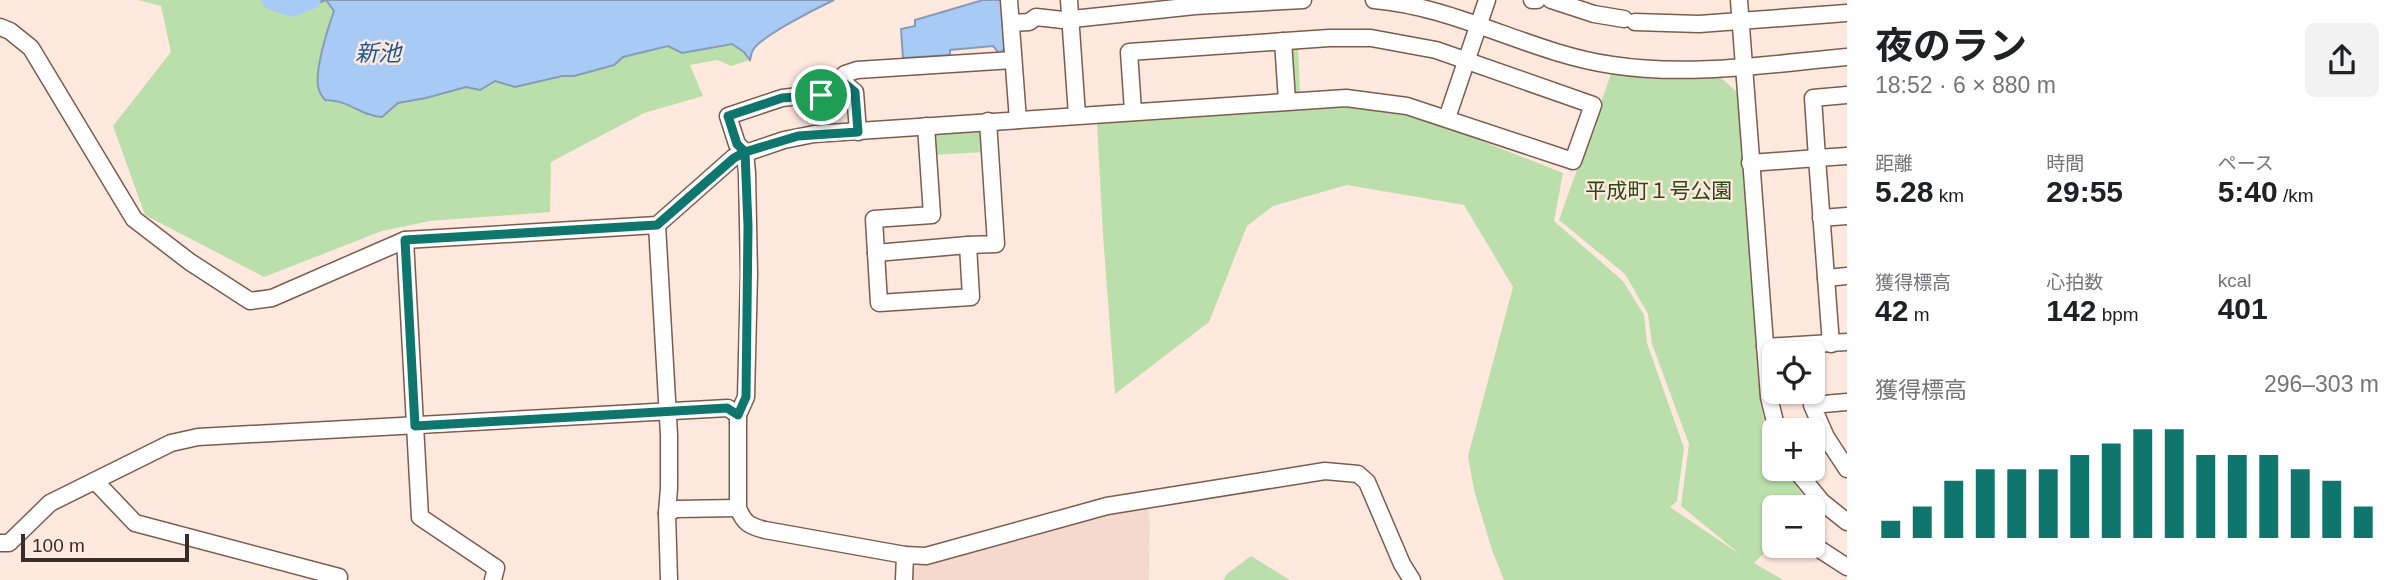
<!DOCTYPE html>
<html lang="ja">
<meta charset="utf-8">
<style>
body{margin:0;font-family:Helvetica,"Noto Sans JP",sans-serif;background:#f2f2f2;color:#202124;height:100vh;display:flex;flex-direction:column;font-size:26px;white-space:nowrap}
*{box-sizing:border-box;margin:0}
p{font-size:23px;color:#757577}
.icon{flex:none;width:38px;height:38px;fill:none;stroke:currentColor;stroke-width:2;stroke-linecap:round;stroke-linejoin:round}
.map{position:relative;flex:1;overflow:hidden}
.side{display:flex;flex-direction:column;background:#fff;width:560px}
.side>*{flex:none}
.buttons{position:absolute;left:1762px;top:341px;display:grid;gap:14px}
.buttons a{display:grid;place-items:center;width:63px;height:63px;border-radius:10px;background:#fff;box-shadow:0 2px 5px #0004;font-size:35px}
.scale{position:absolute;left:21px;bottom:18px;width:168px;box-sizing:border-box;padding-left:7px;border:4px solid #392b25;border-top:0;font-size:19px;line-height:24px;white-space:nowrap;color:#392b25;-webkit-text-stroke:5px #ffe8de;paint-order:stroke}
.pin{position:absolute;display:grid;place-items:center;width:60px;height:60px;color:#fff;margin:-30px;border:4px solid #fff;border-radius:50%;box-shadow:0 2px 7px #0007}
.round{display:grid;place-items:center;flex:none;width:74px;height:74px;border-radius:10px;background:#f2f2f2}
.overview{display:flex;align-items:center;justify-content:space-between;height:119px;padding:0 28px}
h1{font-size:38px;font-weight:700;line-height:52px}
.figures{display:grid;grid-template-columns:repeat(3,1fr);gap:10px;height:119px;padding:7px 28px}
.figures div{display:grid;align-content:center}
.figures b{font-size:30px;font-weight:700}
.figures small{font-size:19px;font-weight:400}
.figures p{font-size:19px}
.chart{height:196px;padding:14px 28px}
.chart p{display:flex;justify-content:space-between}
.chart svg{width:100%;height:126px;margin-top:7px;stroke:#0f766e;stroke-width:6}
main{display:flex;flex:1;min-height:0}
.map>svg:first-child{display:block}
.built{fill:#f5d9cf}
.green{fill:#bbdfab}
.water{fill:#a8cbf6;stroke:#879bb7;stroke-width:2}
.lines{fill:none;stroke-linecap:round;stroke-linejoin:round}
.river{stroke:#a8cbf6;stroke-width:19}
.minor-casing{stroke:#7c5c4e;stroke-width:19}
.minor{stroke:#fff;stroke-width:16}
.route-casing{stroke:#fff;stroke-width:14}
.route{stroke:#0f766e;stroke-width:9}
.labels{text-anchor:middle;stroke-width:5;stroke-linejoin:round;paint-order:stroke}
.park-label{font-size:21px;fill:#284a14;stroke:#ffe8de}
.water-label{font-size:23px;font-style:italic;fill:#1d5697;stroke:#ffe8de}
</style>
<main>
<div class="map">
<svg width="1847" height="580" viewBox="0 0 1847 580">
<rect width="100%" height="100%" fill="#ffe8de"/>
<path class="built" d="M 1147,503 L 1150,521 L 1149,580 L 910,580 L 911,567 Z"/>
<g class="green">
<path d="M 138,0 L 297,0 L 299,11 L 327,0 L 334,12 C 324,37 320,62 318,89 L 369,116 L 382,117 L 398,103 L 426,98 L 466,87 L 480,90 L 495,81 L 515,87 L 562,76 L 575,76 L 614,65 L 623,57 L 668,46 L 682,53 L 732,44 L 744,52 L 750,60 L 731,66 L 717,60 L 690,65 L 703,96 L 644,113 L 551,162 L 550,212 L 430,221 L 382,231 L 264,277 L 145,215 L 113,126 L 171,52 L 161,6 Z"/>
<path d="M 1287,44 L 1298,44 L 1300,95 L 1358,92 L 1563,173 L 1554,221 L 1623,281 L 1644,315 L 1647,343 L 1684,448 L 1677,501 L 1670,507 L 1741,555 L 1681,506 L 1689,444 L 1652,344 L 1648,314 L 1625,274 L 1559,220 L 1611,74 L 1691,77 L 1718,75 L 1738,93 L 1759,389 L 1766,431 L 1774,449 L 1774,469 L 1784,469 L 1807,501 L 1808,507 L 1774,508 L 1774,543 L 1754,563 L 1783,580 L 1504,580 L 1492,550 L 1474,490 L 1468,456 L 1513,287 L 1464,205 L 1347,185 L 1273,206 L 1247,226 L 1209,322 L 1115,394 L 1103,235 L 1096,105 L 1291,95 Z"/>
<path d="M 978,127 L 983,133 L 984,152 L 932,155 L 931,135 L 937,130 Z"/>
<path d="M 1251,556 L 1290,580 L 1223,580 L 1228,573 Z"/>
</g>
<g class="water">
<path d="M 297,0 L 834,0 C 819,7 761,36 753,50 C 751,53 751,57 750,60 L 744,52 L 732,44 L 682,53 L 668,46 L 623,57 L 614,65 L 574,76 L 562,76 L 515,87 L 495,81 L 480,90 L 466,87 L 426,98 L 398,103 L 382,117 C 357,115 351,100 325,100 C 323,97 320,94 319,90 C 313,74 328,28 334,11 L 326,0 L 298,11 Z"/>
<path d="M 983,0 L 1001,0 L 1006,46 L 1000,54 L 993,46 L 950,50 L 950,55 L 903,58 L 901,29 L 915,26 L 915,20 Z"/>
</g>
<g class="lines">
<path class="river" d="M 271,0 L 291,7 L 311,0"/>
<g class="minor-casing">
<g id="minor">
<path d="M 1009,0 L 1018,120"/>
<path d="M 1069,0 L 1077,115"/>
<path d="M 1374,0 C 1458,7 1530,53 1612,65 C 1689,77 1770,64 1847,57"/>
<path d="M 1532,0 L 1537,0"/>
<path d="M 1551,0 L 1594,14 L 1624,19"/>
<path d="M 1739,0 L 1769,397 L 1777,430"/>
<path d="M 1635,22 L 1699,24 L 1847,13"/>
<path d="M 1011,23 L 1029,22 L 1036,17 L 1063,20 L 1195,6 L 1303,0"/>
<path d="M 0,27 L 10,31 L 31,48 L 134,219 L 190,262 L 250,301 L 272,298 L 405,240 L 657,225 L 734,157 L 784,140 L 814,134 L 1346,98 L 1407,106 L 1573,161 L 1593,105 L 1436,50 L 1371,38 L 1329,38 L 1129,52 L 1133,111"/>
<path d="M 1283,41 L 1287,101"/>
<path d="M 1013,60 L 857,70 L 845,74 L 826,93 L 782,98 L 728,116 L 737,144 L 745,152 L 747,173 L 749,274 L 746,397 L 738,415 L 738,508 C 744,523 749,526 765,530 L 905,555 L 926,556 L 1107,506 L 1325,471 L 1358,474 L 1367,482 L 1402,564 L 1412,580"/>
<path d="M 839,79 L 855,92 L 858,132"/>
<path d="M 1847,95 L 1813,98 L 1817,158 L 1847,156"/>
<path d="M 1447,118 L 1487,0"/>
<path d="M 926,126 L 932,215 L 874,219 L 879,303 L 971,297 L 968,245 L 996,244 L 988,121"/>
<path d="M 1750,163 L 1817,158 L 1831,344"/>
<path d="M 1821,218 L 1847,216"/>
<path d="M 657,225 L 669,435 L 669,488 L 667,513 L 669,580"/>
<path d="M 405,240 L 420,517 L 496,568 L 493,580"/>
<path d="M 876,253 L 968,245"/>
<path d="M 1826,278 L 1847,276"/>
<path d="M 1765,347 L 1847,342"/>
<path d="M 1847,402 L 1812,405 L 1826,437 L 1847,469"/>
<path d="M 1795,469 L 1822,502 L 1847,522"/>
<path d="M 95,481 L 135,523 L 339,577"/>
<path d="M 667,513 L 676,509 L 738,508"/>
<path d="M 0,543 L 9,543 L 50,503 L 171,443 L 198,437 L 728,408 L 738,415"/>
<path d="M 1813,545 L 1847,567"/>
<path d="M 904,580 L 905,555"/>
</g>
</g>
<use href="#minor" class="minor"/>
</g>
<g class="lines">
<g class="route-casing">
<path id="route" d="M 821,95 L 782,98 L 728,116 L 737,144 L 745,152 L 734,158 L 657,225 L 405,240 L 415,426 L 727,408 L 738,415 L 746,397 L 748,226 L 745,152 L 798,136 L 858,132 L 855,92 L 839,79 L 830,90 L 821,95"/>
</g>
<use href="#route" class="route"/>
</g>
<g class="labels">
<g class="park-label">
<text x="1659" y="198">平成町１号公園</text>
</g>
<g class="water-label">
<text x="378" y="61">新池</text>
</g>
</g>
</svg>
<div class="buttons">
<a><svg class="icon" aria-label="locate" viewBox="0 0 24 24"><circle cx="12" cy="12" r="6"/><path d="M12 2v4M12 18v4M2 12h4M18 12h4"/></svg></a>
<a>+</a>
<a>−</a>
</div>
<div class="scale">100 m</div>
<div class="pin" style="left:821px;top:95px;background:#1e9e55"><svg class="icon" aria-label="arrive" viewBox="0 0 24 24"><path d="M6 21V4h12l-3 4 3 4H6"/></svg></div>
</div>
<section class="side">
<div class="overview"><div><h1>夜のラン</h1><p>18:52 · 6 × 880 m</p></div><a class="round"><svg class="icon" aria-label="share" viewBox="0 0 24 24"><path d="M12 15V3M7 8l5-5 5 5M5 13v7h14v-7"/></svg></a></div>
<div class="figures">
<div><p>距離</p><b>5.28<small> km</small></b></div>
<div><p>時間</p><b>29:55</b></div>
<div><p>ペース</p><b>5:40<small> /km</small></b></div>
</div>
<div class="figures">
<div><p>獲得標高</p><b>42<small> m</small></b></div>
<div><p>心拍数</p><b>142<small> bpm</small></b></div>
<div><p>kcal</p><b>401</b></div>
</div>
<div class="chart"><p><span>獲得標高</span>296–303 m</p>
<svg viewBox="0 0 160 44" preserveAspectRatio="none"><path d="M5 44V38M15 44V33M25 44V24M35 44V20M45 44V20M55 44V20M65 44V15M75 44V11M85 44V6M95 44V6M105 44V15M115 44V15M125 44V15M135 44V20M145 44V24M155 44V33"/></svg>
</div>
</section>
</main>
